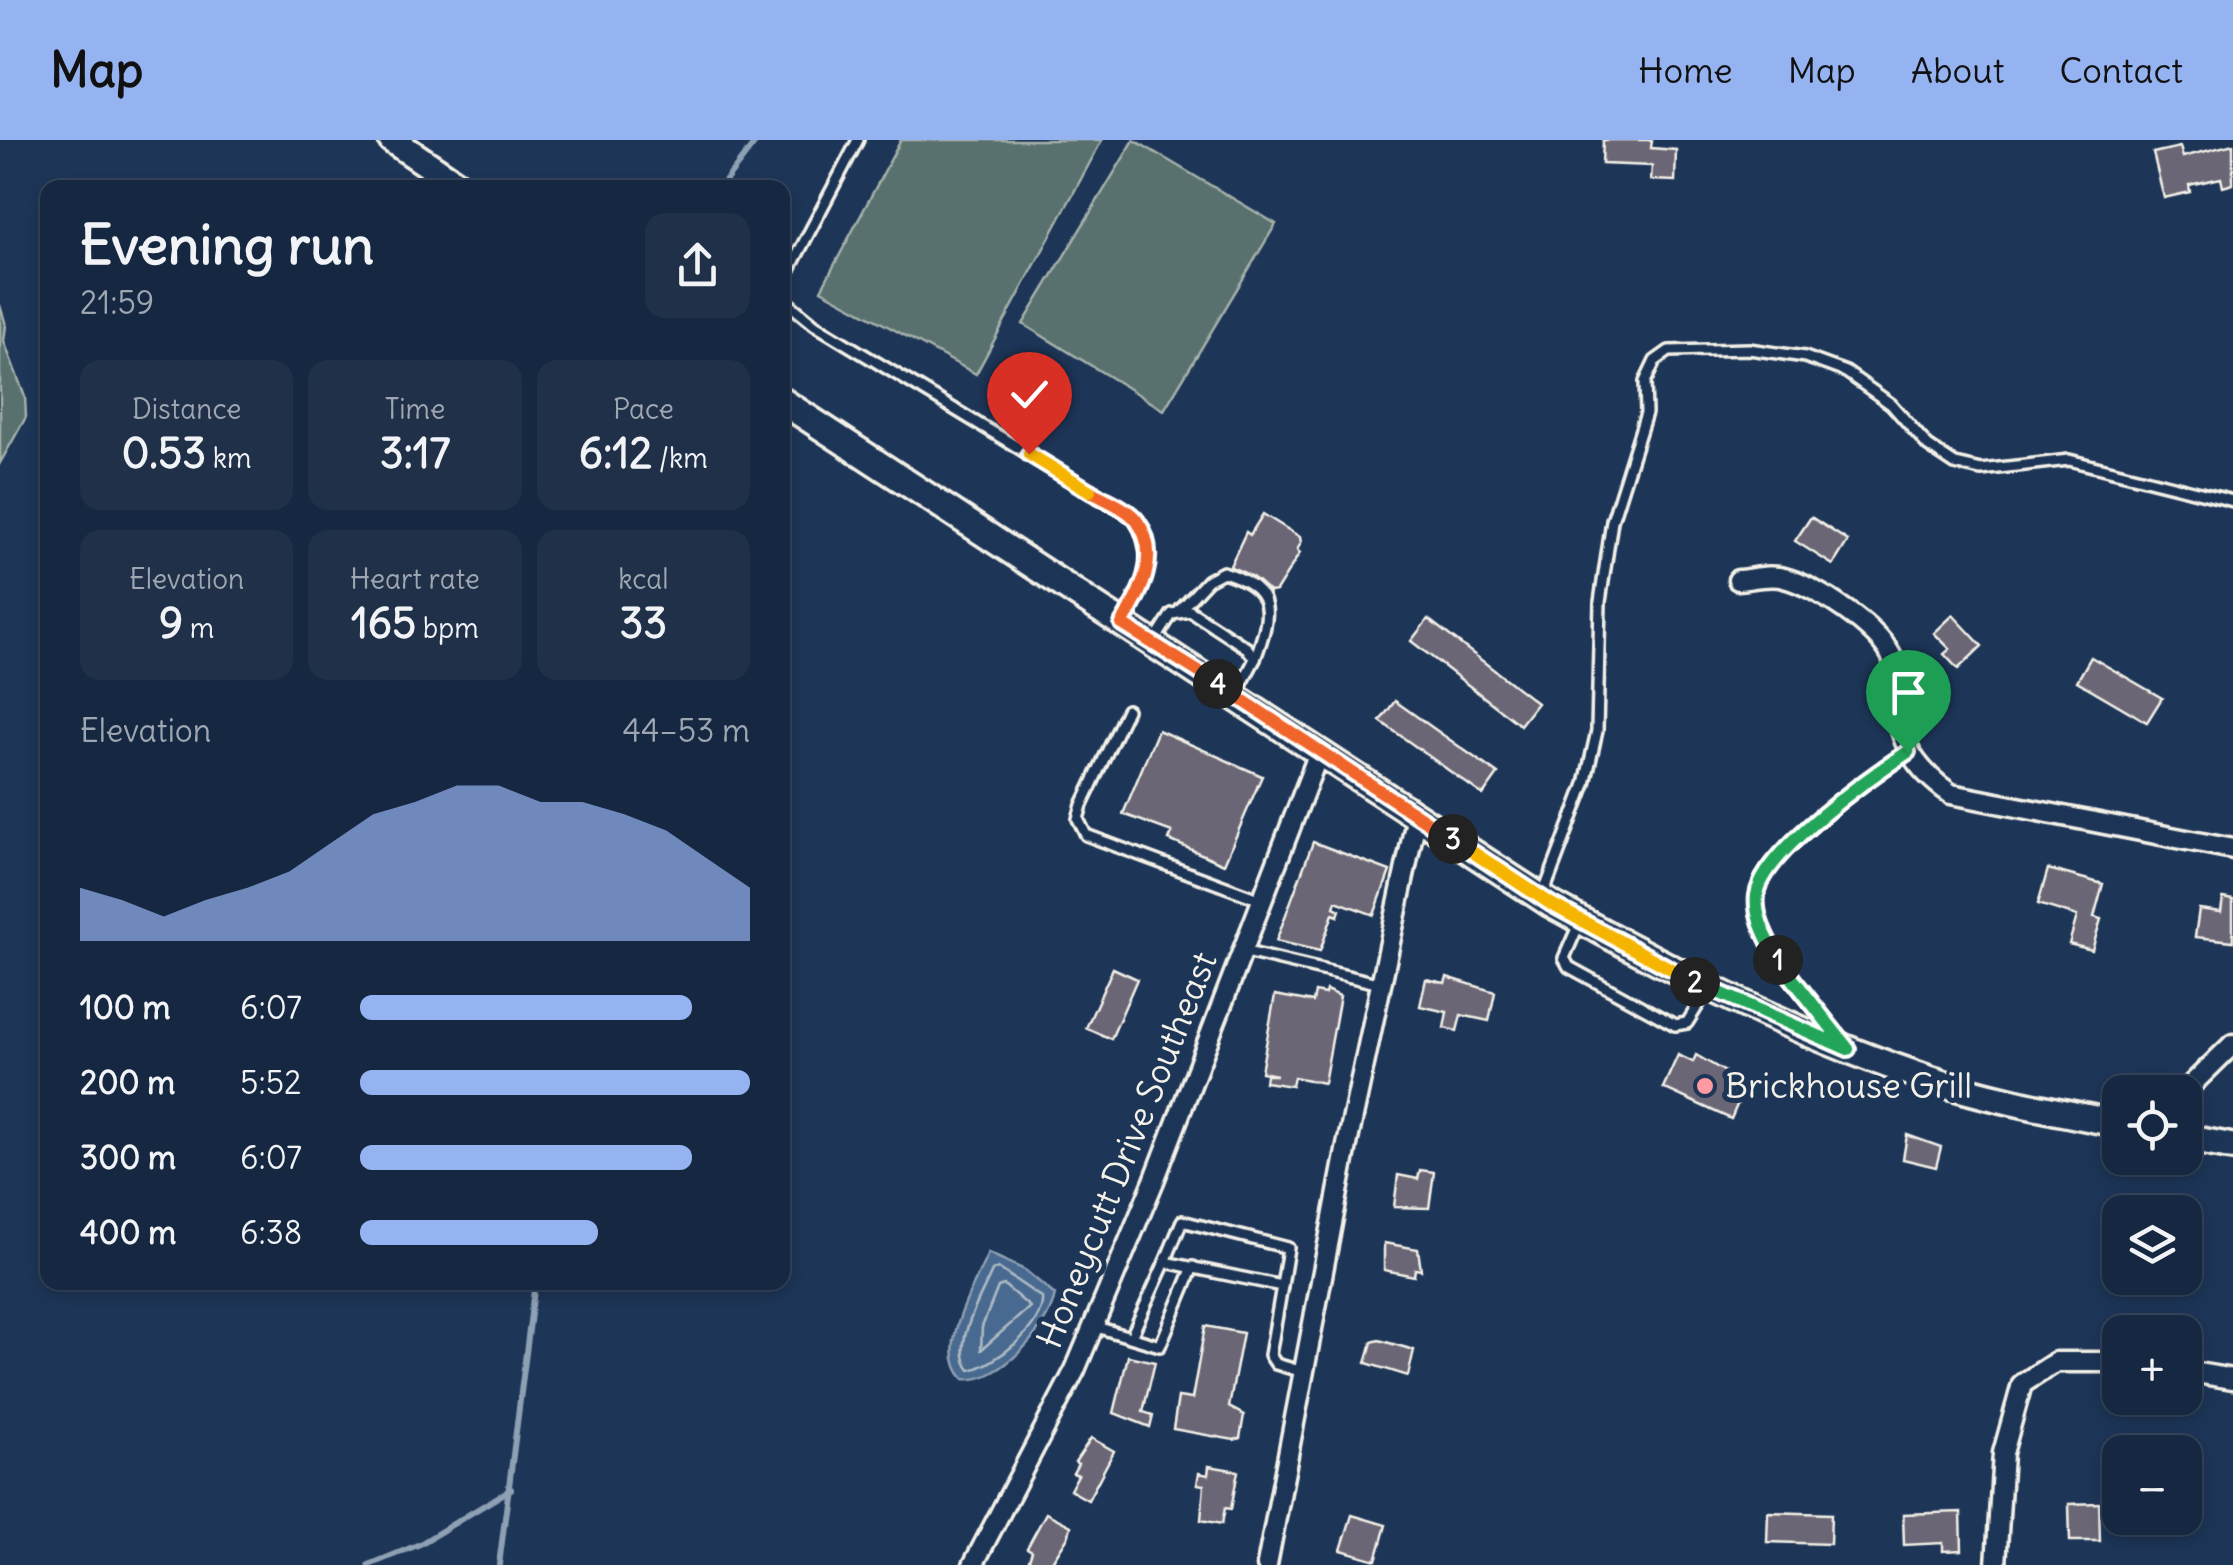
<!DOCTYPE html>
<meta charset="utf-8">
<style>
body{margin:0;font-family:Delius,sans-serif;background:#1f3048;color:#f1f3f6;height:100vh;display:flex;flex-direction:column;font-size:38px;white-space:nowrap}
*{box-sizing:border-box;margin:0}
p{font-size:32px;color:#9ea6b1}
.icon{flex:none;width:55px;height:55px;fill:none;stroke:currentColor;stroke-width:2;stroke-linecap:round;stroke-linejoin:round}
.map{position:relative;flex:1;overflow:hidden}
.side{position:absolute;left:40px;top:40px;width:750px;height:1110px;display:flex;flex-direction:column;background:#162841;border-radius:20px;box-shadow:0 5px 15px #0003,0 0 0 2px #35445a}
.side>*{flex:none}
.fabs{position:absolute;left:2102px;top:935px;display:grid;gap:20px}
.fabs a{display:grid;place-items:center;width:100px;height:100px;border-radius:20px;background:#162841;box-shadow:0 5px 15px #0003,0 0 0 2px #35445a;font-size:50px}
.pin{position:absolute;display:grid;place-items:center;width:85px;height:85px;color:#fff;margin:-102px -42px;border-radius:50% 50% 50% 0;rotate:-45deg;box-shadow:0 0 10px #0007}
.pin .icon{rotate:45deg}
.km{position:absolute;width:50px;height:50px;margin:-25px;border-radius:50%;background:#222;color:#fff;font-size:28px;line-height:50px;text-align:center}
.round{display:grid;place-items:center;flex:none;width:105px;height:105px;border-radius:20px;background:#1f3048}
.headline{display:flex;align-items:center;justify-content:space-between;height:170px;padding:0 40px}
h1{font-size:55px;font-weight:700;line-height:75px}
.stats{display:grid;grid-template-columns:repeat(3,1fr);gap:15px;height:170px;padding:10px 40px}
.stats div{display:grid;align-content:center;border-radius:20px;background:#1f3048;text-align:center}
.stats b{font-size:42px;font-weight:700}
.stats small{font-size:28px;font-weight:400}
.stats p{font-size:28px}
.chart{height:280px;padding:20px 40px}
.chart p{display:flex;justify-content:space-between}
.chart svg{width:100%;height:180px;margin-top:10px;fill:#95b2f1;opacity:.7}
ul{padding:0 40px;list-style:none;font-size:32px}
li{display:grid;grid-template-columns:160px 120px 1fr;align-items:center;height:75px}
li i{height:25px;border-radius:12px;background:#95b2f1}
header{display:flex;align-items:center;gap:60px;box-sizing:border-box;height:140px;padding:0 50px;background:#95b2f1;color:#111}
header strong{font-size:48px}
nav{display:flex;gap:55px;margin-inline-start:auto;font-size:35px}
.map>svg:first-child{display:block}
.green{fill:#58716e;stroke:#a6b1ab;stroke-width:2.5}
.water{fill:#4a6a90;stroke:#8ea0b3;stroke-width:2.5}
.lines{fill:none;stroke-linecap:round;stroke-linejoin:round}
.shore{stroke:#b0bbc5;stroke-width:2.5}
.stream{stroke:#8ea0b3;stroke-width:6}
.building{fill:#6b6676;stroke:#f4f1e8;stroke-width:2.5}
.lane-casing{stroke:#f4f1e8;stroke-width:16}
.street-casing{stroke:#f4f1e8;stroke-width:25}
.secondary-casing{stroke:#f4f1e8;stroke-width:32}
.lane{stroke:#1d3557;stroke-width:9}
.street{stroke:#1d3557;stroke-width:18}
.secondary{stroke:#1d3557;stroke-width:25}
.split-1-casing{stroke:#fff;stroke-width:20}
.split-2-casing{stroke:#fff;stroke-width:20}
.split-3-casing{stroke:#fff;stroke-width:20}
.split-4-casing{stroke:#fff;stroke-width:20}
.split-5-casing{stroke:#fff;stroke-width:20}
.split-6-casing{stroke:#fff;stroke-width:20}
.split-1{stroke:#22a559;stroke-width:12}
.split-2{stroke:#22a559;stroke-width:12}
.split-3{stroke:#f5b400;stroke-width:12}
.split-4{stroke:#f0652b;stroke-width:12}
.split-5{stroke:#f0652b;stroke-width:12}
.split-6{stroke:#f5b400;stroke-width:12}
.poi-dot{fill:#ff9aa2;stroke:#1d3557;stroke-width:4}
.labels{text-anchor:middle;stroke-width:10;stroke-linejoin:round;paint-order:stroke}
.poi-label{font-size:35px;fill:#f4f1e8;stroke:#1d3557;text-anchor:start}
.street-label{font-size:35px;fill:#f4f1e8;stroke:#1d3557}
</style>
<header>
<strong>Map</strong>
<nav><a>Home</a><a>Map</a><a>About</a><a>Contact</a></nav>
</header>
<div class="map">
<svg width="2233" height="1425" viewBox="0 0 2233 1425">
<rect width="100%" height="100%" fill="#1d3557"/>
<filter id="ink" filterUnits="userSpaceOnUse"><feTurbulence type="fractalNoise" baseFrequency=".01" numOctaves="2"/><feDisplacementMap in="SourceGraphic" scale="20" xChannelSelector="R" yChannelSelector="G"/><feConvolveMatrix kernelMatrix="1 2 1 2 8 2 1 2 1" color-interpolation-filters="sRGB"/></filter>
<g filter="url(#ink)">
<g class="green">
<path d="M 901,0 L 1102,0 L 976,234 L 821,150 Z"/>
<path d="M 1134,0 L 1276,84 L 1164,270 L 1023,184 Z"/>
<path d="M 0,165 L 6,185 L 4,201 L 25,257 L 26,277 L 0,323 Z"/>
</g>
<path class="water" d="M 988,1113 L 1025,1130 L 1055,1155 C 1049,1187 1000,1244 964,1239 C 934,1209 975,1145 988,1113 Z"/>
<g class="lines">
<g class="shore">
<path d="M 998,1128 L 1042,1158 C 1045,1185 996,1225 970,1230 C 950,1206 982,1155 992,1131 Z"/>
<path d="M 1004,1145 L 1030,1167 L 981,1210 L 982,1187 L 998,1147 Z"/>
</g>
<g class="stream">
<path d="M 720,48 L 757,0"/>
<path d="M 369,1425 L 420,1404 L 511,1349"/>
<path d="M 499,1425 L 535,1142"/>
</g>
</g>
<g class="building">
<path d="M 1603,0 L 1652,0 L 1651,8 L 1676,10 L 1675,41 L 1651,40 L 1652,26 L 1602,24 Z"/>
<path d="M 2233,4 L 2233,44 L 2223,47 L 2221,38 L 2189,45 L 2190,52 L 2164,58 L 2153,13 L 2180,7 L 2183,17 Z"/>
<path d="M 1263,374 L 1300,397 L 1301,403 L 1297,410 L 1300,413 L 1276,451 L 1270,452 L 1230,426 L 1246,392 L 1250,395 Z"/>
<path d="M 1811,377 L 1848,401 L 1833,425 L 1795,401 Z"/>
<path d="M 1953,475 L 1982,506 L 1958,529 L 1944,514 L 1950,509 L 1934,493 Z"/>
<path d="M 1428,479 L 1537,563 L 1520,585 L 1411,501 Z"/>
<path d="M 2091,517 L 2162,558 L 2147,582 L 2077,541 Z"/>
<path d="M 1395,561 L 1498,634 L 1483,655 L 1380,581 Z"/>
<path d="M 1158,590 L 1262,636 L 1224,724 L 1169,700 L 1172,692 L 1123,674 Z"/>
<path d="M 1313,702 L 1390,731 L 1374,775 L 1336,761 L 1334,767 L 1340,770 L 1338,776 L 1333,774 L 1320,811 L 1276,801 Z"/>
<path d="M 2048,729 L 2103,744 L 2094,777 L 2101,779 L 2092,810 L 2069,804 L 2077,776 L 2038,764 Z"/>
<path d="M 2223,758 L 2233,760 L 2233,801 L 2195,797 L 2199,769 L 2221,772 Z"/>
<path d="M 1113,828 L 1137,839 L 1111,899 L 1086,888 Z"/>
<path d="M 1447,837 L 1495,852 L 1489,881 L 1461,875 L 1457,891 L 1444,888 L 1447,872 L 1420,866 L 1426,839 L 1445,843 Z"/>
<path d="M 1326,850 L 1340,856 L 1324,943 L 1294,937 L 1292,946 L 1265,942 L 1266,935 L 1277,935 L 1261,932 L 1275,855 L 1313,862 L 1315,852 L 1325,854 Z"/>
<path d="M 1678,915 L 1693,922 L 1696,915 L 1746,944 L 1731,979 L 1663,948 Z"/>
<path d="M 1907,995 L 1941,1007 L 1936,1027 L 1903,1019 Z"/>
<path d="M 1420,1030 L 1434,1032 L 1429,1068 L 1394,1067 L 1398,1035 L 1418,1039 Z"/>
<path d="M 1384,1103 L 1418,1109 L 1421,1130 L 1415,1129 L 1414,1136 L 1384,1130 Z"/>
<path d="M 1205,1186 L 1243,1193 L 1229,1267 L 1244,1275 L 1240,1298 L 1234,1300 L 1173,1289 L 1178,1257 L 1192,1259 Z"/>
<path d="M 1379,1200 L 1414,1210 L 1408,1236 L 1366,1223 L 1372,1202 Z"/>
<path d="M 1128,1216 L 1155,1222 L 1143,1272 L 1153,1275 L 1150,1287 L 1114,1273 Z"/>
<path d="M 1091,1298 L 1114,1311 L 1088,1360 L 1070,1350 L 1078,1335 L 1073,1333 L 1078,1324 L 1075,1322 Z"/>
<path d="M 1209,1326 L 1238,1331 L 1231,1369 L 1225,1368 L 1222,1384 L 1201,1380 L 1204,1345 L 1197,1344 L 1199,1333 L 1208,1335 Z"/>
<path d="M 2099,1363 L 2100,1401 L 2070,1401 L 2069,1364 Z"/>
<path d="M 1768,1372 L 1831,1374 L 1830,1404 L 1767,1402 Z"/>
<path d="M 1961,1372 L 1962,1410 L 1943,1411 L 1943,1403 L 1904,1405 L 1903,1374 Z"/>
<path d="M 1046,1373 L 1071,1386 L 1069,1395 L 1050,1425 L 1027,1425 L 1032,1411 L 1027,1408 Z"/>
<path d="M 1352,1375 L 1386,1385 L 1376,1420 L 1341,1410 Z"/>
</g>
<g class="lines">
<g class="lane-casing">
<g id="lane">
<path d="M 782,144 L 858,0"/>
<path d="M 782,158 L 815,185 L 1136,379 C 1155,423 1147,441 1124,480"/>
<path d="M 1180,470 L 1208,440 L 1223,432 C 1278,448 1271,475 1255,519"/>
<path d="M 1155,500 L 1172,474 L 1190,471 L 1247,508 L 1255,519 L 1237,553"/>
<path d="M 1127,570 L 1082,665 L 1078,679 L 1086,695 L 1261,760"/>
<path d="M 1543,755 L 1585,644 L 1597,591 L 1600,462 L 1612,381 L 1646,273 L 1645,242 L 1655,221 L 1669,211 L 1749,209 L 1805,217 L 1846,232 L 1891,264 L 1928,306 L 1955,324 L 1981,330 L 2069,320 L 2233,361"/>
<path d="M 1579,784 L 1564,818 L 1569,827 L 1675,885 L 1687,883 L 1707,851"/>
<path d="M 1242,811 L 1381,844"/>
<path d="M 1837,895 C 1806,858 1730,782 1767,730 C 1777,716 1792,704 1805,693 C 1838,663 1870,636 1908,612"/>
<path d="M 1165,1122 L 1182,1081 L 1288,1108 L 1282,1146"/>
<path d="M 1093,1186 L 1160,1206 L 1193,1127"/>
<path d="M 1131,1197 L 1165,1122 L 1282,1146 L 1270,1215 L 1276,1224 L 1303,1232"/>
</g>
</g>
<g class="street-casing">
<g id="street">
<path d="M 1738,440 C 1751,439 1771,434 1784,438 C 1814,445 1883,490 1893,520 C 1897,532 1895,546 1896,558 C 1898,602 1915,629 1951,654 L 2233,709"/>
<path d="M 2184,952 L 2233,904"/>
<path d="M 2185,1231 L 2233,1239"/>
<path d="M 973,1425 L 1075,1230 L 1154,1041 L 1320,610"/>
<path d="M 1267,1425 L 1347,1005 L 1417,675"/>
<path d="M 1996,1425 L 2003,1313 L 2022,1244 L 2056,1222 L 2120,1222"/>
</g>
</g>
<g class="secondary-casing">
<g id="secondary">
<path d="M 392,0 L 463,48"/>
<path d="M 782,261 L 1551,764 C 1673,831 1794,894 1926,938 C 1989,959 2055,971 2120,984"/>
<path d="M 2185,998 L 2233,1007"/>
</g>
</g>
<use href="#lane" class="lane"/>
<use href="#street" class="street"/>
<use href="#secondary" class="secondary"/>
</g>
</g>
<g class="lines" filter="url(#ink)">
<g class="split-1-casing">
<path id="split-1" d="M 1778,820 C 1768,800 1754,778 1757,755 C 1763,712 1871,636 1908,612"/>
</g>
<g class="split-2-casing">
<path id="split-2" d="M 1695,842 L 1848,909 L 1778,820"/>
</g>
<g class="split-3-casing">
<path id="split-3" d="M 1453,699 L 1551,764 L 1695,842"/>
</g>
<g class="split-4-casing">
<path id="split-4" d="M 1218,544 L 1453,699"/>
</g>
<g class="split-5-casing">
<path id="split-5" d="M 1090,351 C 1103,359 1128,368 1137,381 C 1162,415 1140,454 1122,484 L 1218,544"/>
</g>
<g class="split-6-casing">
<path id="split-6" d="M 1029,314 L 1090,351"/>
</g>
<use href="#split-1" class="split-1"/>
<use href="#split-2" class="split-2"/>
<use href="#split-3" class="split-3"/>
<use href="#split-4" class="split-4"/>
<use href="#split-5" class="split-5"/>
<use href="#split-6" class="split-6"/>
</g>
<circle class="poi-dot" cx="1705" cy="946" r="10"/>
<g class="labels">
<g class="poi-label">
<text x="1725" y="958">Brickhouse Grill</text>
</g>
<g class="street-label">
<text transform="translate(1127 1010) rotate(-68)" y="12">Honeycutt Drive Southeast</text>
</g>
</g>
</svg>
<div class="fabs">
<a><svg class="icon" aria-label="locate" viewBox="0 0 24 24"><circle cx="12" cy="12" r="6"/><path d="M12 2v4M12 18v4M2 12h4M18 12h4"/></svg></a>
<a><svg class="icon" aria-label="layers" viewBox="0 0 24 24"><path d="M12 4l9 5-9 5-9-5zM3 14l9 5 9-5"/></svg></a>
<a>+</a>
<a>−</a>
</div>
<div class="pin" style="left:1908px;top:612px;background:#1e9e55"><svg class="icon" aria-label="arrive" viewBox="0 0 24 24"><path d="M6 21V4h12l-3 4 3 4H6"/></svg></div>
<div class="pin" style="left:1029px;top:314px;background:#d93025"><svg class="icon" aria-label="check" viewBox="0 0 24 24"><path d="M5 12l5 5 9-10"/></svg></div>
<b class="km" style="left:1778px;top:820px">1</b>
<b class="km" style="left:1695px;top:842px">2</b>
<b class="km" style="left:1453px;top:699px">3</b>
<b class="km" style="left:1218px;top:544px">4</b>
<section class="side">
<div class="headline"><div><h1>Evening run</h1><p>21:59</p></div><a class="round"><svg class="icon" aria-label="share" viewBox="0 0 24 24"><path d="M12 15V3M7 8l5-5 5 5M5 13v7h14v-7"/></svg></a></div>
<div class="stats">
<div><p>Distance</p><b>0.53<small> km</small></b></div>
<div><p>Time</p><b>3:17</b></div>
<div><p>Pace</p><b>6:12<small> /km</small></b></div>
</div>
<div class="stats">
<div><p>Elevation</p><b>9<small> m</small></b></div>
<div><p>Heart rate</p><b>165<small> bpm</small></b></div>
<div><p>kcal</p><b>33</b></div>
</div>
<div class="chart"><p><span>Elevation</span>44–53 m</p>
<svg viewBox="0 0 160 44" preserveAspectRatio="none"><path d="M0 44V31L10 34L20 38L30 34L40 31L50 27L60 20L70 13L80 10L90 6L100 6L110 10L120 10L130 13L140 17L150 24L160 31V44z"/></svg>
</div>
<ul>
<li><b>100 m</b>6:07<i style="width:85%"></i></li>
<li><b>200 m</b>5:52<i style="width:100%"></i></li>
<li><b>300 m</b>6:07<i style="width:85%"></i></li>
<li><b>400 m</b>6:38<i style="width:61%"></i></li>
</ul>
</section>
</div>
